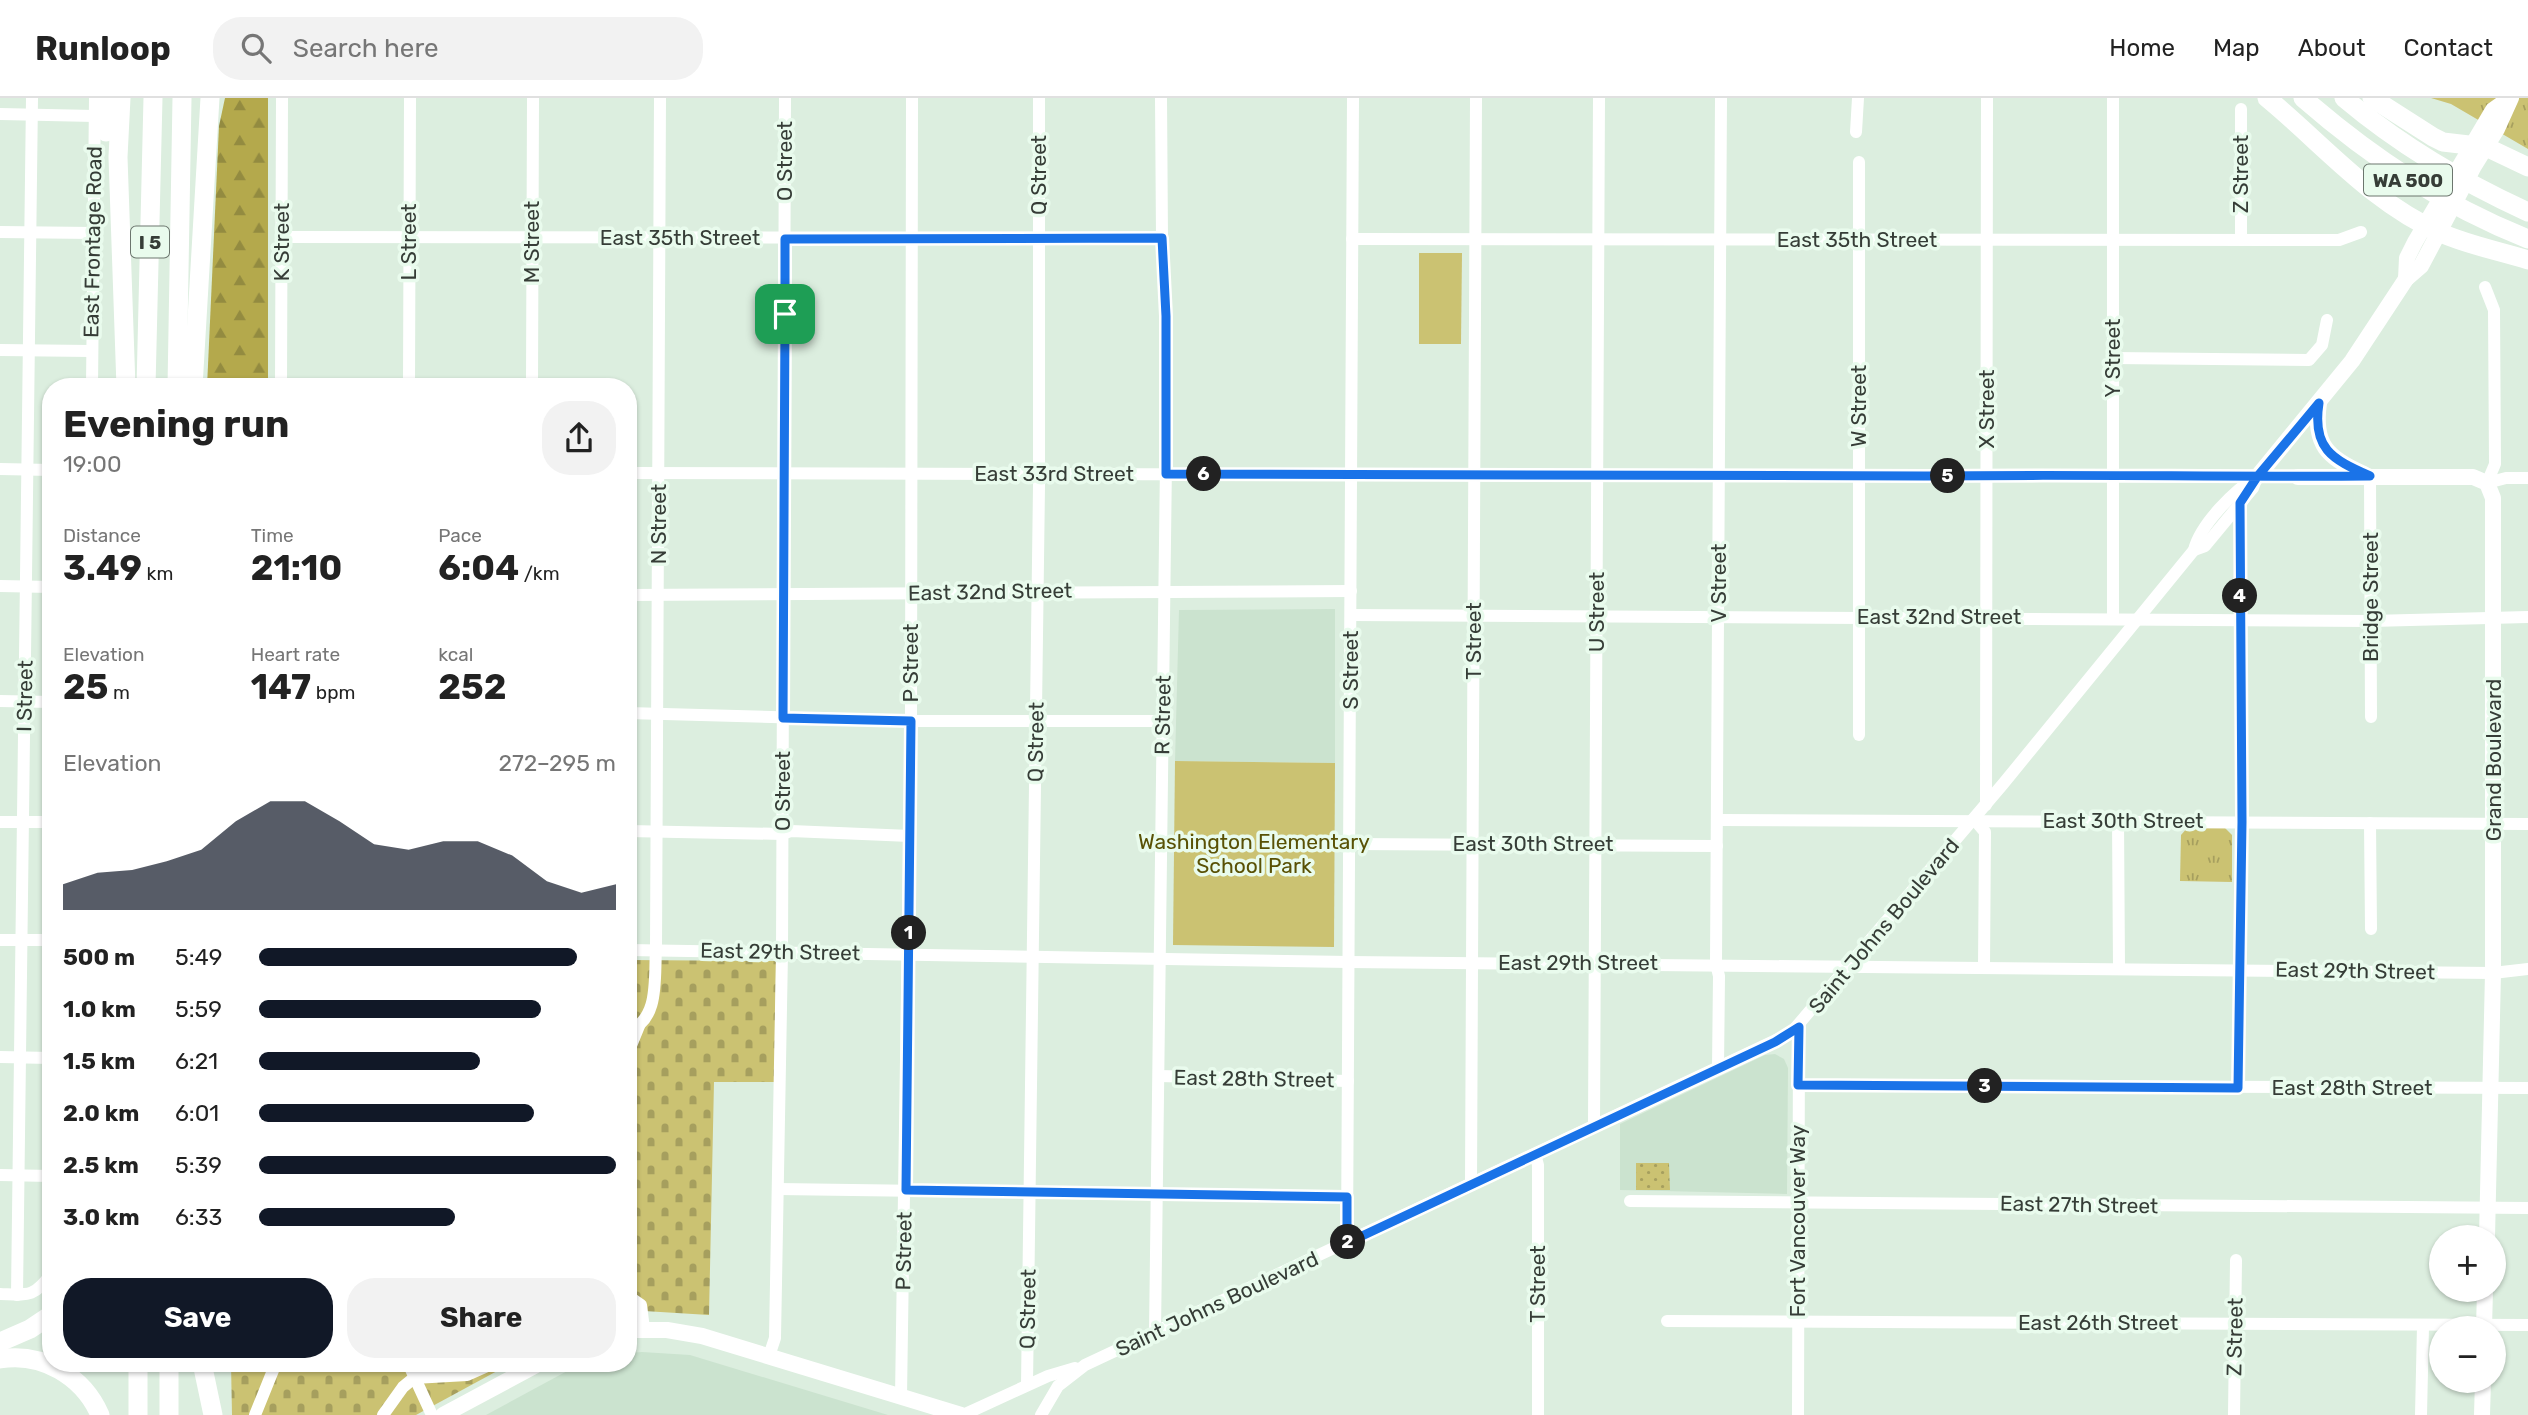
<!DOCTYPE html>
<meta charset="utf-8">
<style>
body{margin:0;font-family:Rubik,sans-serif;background:#f2f2f2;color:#222;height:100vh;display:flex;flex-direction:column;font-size:26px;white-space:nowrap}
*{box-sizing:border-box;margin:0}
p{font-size:23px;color:#767676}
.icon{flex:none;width:38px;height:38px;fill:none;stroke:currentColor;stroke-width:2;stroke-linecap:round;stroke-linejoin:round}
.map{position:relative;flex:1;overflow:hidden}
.panel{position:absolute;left:42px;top:280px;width:595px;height:994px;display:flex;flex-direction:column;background:#fff;border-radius:28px;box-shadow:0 2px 5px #0004}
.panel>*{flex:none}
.tools{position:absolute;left:2429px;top:1127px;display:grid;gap:14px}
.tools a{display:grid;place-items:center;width:77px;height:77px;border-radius:50%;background:#fff;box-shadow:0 2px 5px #0004;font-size:35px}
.pin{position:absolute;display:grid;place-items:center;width:60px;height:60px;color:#fff;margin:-30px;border-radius:14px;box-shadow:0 4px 10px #0006}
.km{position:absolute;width:35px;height:35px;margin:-18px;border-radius:50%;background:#222;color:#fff;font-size:19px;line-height:35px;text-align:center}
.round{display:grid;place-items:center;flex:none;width:74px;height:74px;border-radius:28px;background:#f2f2f2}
.head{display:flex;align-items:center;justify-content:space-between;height:119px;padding:0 21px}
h1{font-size:38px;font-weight:700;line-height:52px}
.metrics{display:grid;grid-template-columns:repeat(3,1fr);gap:10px;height:119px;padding:7px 21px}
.metrics div{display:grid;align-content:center}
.metrics b{font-size:35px;font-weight:700}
.metrics small{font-size:19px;font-weight:400}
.metrics p{font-size:19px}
.chart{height:196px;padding:14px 21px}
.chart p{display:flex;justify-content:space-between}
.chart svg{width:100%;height:126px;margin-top:7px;fill:#111827;opacity:.7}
.cta{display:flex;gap:14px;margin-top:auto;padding:14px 21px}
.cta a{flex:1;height:80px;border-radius:28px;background:#111827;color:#fff;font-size:28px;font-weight:700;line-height:80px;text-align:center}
.cta a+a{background:#f2f2f2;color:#222}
ul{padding:0 21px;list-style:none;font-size:23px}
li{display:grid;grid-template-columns:112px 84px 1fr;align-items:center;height:52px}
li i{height:18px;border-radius:9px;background:#111827}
header{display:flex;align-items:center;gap:42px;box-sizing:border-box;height:98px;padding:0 35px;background:#fff;border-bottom:2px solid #e0e0e0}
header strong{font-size:33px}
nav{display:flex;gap:38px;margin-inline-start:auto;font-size:24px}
.search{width:490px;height:63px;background:#f2f2f2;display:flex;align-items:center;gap:18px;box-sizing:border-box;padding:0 24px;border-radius:28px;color:#767676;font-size:26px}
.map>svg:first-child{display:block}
.built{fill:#cbe3cf}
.grass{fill:url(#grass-tufts)}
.forest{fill:url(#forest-firs)}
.cemetery{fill:url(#cemetery-stones)}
.park{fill:#cbc272}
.garden{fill:url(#garden-dots)}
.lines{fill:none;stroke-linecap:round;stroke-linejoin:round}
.minor{stroke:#fff;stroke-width:12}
.major{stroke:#fff;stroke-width:16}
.highway{stroke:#fff;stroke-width:19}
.route-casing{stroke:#fff;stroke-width:14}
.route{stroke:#1a73e8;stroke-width:9}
.labels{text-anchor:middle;stroke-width:7;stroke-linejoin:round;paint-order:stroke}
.shield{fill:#e9fbed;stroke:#6c766e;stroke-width:2}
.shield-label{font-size:19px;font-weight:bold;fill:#363d37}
.street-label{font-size:21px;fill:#363d37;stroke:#e9fbed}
.park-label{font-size:21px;fill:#595105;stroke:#e9fbed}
</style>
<header>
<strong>Runloop</strong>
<div class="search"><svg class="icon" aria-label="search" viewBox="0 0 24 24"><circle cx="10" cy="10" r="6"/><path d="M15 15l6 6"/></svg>Search here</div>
<nav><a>Home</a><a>Map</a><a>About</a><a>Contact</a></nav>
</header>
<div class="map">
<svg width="2528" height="1317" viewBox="0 0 2528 1317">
<defs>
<pattern id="grass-tufts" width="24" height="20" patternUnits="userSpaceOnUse" patternTransform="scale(1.75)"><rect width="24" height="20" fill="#cbc272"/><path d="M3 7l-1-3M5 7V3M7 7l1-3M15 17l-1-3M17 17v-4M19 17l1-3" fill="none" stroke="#a69f5e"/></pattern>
<pattern id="forest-firs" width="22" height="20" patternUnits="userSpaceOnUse" patternTransform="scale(1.75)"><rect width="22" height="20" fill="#b4a94c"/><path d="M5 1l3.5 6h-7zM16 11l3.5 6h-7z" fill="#938b40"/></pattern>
<pattern id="cemetery-stones" width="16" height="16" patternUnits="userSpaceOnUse" patternTransform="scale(1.75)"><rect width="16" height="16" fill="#cbc272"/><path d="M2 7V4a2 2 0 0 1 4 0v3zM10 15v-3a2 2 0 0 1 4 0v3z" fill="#a69f5e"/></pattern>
<pattern id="garden-dots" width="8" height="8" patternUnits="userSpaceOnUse" patternTransform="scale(1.75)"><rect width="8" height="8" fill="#cbc272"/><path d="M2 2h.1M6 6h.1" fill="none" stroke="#a69f5e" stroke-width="1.8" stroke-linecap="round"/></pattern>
</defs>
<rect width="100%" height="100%" fill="#dceedf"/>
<g class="built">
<path d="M 1335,511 L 1335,665 L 1175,663 L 1179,512 Z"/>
<path d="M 1775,956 L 1784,961 L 1788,970 L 1787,1096 L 1620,1092 L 1620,1026 L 1765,957 Z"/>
<path d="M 642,1254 L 690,1257 L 888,1317 L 486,1317 L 582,1265 L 628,1265 L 628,1255 Z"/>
</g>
<g class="grass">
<path d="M 2431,0 L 2528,0 L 2528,51 L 2451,6 Z"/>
<path d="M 2223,728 L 2232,737 L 2232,784 L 2180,783 L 2181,737 L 2188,729 Z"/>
</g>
<path class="forest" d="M 225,0 L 268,0 L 268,289 L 207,289 L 219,28 Z"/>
<g class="cemetery">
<path d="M 628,862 L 776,863 L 775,984 L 714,984 L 709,1217 L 628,1212 Z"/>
<path d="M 231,1265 L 512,1265 L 416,1317 L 232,1317 Z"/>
</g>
<g class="park">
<path d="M 1419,155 L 1462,155 L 1461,246 L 1419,246 Z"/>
<path d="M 1175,663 L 1335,665 L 1334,849 L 1173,847 Z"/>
</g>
<path class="garden" d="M 1636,1065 L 1669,1065 L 1670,1092 L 1636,1092 Z"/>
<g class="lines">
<g class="minor">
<path d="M 2241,11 L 2241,142"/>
<path d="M 0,16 L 95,18"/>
<path d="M 1856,34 L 1858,0"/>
<path d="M 0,134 L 94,135"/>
<path d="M 282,139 L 1162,140"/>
<path d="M 1352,141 L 2339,142 L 2361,134"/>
<path d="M 2485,189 L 2494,212 L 2495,366 L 2487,385"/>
<path d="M 0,252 L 92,253"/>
<path d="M 2113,260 L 2309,262 L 2322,247 L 2327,222"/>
<path d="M 92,289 L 95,0"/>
<path d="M 281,289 L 282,0"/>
<path d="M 409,289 L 410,0"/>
<path d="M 532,289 L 533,0"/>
<path d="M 0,371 L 51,372"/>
<path d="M 628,375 L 2298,379"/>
<path d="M 2370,378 L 2371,619"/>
<path d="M 2487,385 L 2506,380 L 2528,380"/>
<path d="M 2194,452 L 2205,448 L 2253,390 L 2257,379"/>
<path d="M 0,488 L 51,489"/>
<path d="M 628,497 L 1351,493"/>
<path d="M 1351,517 L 2371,523 L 2528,519"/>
<path d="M 2113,519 L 2113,0"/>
<path d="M 0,603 L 51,604"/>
<path d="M 628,615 L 911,623 L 1163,623"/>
<path d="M 1859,637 L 1859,64"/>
<path d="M 1986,707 L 1987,0"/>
<path d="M 1974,721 L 1985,734 L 1984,869"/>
<path d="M 1717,722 L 2528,726"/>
<path d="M 2118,722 L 2119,870"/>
<path d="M 0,724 L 51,724"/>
<path d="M 2370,725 L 2371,831"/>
<path d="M 628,733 L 783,736 L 791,733 L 910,738"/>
<path d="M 1350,746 L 1717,748"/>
<path d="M 0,842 L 51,842"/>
<path d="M 628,852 L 1349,864 L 2493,875 L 2528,871"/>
<path d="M 628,933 C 660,922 654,880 656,852 L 660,0"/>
<path d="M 628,955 L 639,928"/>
<path d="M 0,959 L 51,960"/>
<path d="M 1718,970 L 1719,878 L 1716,866 L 1721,0"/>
<path d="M 1159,978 L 1348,983"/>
<path d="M 1799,987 L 2528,990"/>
<path d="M 2238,990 L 2242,724 L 2240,405"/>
<path d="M 1594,1027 L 1599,0"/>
<path d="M 1535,1056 L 1538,1067 L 1538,1317"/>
<path d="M 0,1077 L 51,1078"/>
<path d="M 1471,1086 L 1476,0"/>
<path d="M 778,1091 L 1347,1099"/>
<path d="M 1630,1103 L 2528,1110"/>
<path d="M 1347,1145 L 1353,0"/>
<path d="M 0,1196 C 27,1197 34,1200 51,1176"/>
<path d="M 17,1197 L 32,0"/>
<path d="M 628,1198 L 641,1207 L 644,1231"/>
<path d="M 1667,1223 L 2528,1227"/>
<path d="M 1155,1235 L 1166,364 L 1166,218 L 1162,140 L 1161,0"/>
<path d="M 769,1258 L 775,1240 L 782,855 L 785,0"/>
<path d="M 408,1265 L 432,1317"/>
<path d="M 1027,1287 L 1039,388 L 1039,0"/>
<path d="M 901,1299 L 911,623 L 912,0"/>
<path d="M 255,1317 L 276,1265"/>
<path d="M 383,1317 L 403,1289 L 414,1280 L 467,1277 L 494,1265"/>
<path d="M 963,1317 L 1048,1278 L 1075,1270"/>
<path d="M 1041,1317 L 1058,1288 L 1085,1267 L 1791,935 L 2003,686 L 2194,452 C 2200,427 2235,391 2257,379"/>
<path d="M 1798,1317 L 1799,929"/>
<path d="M 2234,1317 L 2236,1162"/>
<path d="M 2421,1317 L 2423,1228"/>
</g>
<g class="major">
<path d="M 2406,181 L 2407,160 L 2415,144 L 2493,12 L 2510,0"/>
<path d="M 2319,305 C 2313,346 2327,360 2364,376"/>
<path d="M 2257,379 L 2352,263 L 2406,181 L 2421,168 L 2474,68 L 2497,31 L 2511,0"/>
<path d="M 2298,379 L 2473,379 L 2487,385 L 2493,400 L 2493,875 L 2487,1139"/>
<path d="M 2484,1230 L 2485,1192"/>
<path d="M 628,1232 L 667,1232 L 702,1238 L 961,1317"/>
<path d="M 443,1317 L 540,1265"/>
<path d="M 2482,1317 L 2483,1283"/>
</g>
<g class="highway">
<path d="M 121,0 L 118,59 L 126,289"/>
<path d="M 2267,0 C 2323,46 2372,105 2441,135 C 2468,147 2499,153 2528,162"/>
<path d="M 2303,0 C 2372,60 2443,107 2528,141"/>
<path d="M 2344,0 C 2401,48 2460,83 2528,114"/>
<path d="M 2372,0 L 2433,39 L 2443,44 L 2486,49 L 2528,69"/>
<path d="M 106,34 L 106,0"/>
<path d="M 146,289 L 153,0"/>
<path d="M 177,289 L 182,0"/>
<path d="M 193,289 L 210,0"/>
<path d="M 0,1244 L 30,1231 L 51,1217"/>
<path d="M 0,1261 C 42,1254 83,1278 100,1317"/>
<path d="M 169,1265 L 169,1317"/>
<path d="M 202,1265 L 213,1317"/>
<path d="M 138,1317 L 138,1265"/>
</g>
</g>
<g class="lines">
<g class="route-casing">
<path id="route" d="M 785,216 L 783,620 L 911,623 L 906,1092 L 1347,1099 L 1347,1145 L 1775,944 L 1799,929 L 1798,987 L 2238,990 L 2242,724 L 2240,405 L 2257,379 L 2319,305 C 2312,350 2331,361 2370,378 C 2221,379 2073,376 1924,378 L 1166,376 L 1166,218 L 1162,140 L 785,141 L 785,216"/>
</g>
<use href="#route" class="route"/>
</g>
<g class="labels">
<g class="shield">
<rect x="2364" y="66.5" width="88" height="31" rx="5"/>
<rect x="131" y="128.5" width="38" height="31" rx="5"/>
</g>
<g class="shield-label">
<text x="2408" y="89">WA 500</text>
<text x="150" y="151">I 5</text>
</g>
<g class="street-label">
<text transform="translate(785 63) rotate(-90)" y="7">O Street</text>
<text transform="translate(2241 76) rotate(-90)" y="7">Z Street</text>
<text transform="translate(1039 77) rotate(-90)" y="7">Q Street</text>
<text x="680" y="147">East 35th Street</text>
<text x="1857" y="149">East 35th Street</text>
<text transform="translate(93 144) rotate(-89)" y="7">East Frontage Road</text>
<text transform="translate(282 144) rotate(-90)" y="7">K Street</text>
<text transform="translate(409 144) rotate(-90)" y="7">L Street</text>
<text transform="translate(532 144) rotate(-90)" y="7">M Street</text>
<text transform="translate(2113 260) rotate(-90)" y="7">Y Street</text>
<text transform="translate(1859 308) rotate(-90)" y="7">W Street</text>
<text transform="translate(1987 311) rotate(-90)" y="7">X Street</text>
<text x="1054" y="383">East 33rd Street</text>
<text transform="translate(659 426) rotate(-90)" y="7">N Street</text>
<text transform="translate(1719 485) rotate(-90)" y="7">V Street</text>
<text transform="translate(990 494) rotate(-1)" y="7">East 32nd Street</text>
<text transform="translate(2371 499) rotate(-90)" y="7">Bridge Street</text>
<text transform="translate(1597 514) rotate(-90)" y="7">U Street</text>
<text x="1939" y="526">East 32nd Street</text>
<text transform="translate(1474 543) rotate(-90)" y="7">T Street</text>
<text transform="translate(911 565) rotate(-90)" y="7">P Street</text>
<text transform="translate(1351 572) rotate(-90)" y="7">S Street</text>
<text transform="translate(25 598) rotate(-89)" y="7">I Street</text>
<text transform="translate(1163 617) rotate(-89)" y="7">R Street</text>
<text transform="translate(1036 644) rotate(-89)" y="7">Q Street</text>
<text transform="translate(2494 662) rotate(-90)" y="7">Grand Boulevard</text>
<text transform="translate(783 693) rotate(-90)" y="7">O Street</text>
<text x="2123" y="730">East 30th Street</text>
<text x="1533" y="753">East 30th Street</text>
<text transform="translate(1884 828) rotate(-50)" y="7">Saint Johns Boulevard</text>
<text transform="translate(780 854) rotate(1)" y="7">East 29th Street</text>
<text x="1578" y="872">East 29th Street</text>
<text transform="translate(2355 873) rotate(1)" y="7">East 29th Street</text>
<text transform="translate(1254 981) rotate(1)" y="7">East 28th Street</text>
<text x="2352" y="997">East 28th Street</text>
<text transform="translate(2079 1107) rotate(1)" y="7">East 27th Street</text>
<text transform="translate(1798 1123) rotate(-90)" y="7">Fort Vancouver Way</text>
<text transform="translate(904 1153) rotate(-89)" y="7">P Street</text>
<text transform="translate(1538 1186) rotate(-90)" y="7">T Street</text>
<text transform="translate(1217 1206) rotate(-25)" y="7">Saint Johns Boulevard</text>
<text transform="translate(1028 1211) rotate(-89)" y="7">Q Street</text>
<text x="2098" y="1232">East 26th Street</text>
<text transform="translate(2235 1239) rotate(-89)" y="7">Z Street</text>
</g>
<g class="park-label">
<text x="1254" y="751">Washington Elementary<tspan x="1254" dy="24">School Park</tspan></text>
</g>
</g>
</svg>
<div class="tools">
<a>+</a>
<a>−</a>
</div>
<div class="pin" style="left:785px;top:216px;background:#1e9e55"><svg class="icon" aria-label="arrive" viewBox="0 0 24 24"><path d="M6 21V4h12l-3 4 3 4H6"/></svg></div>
<b class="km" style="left:909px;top:835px">1</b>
<b class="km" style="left:1348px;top:1144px">2</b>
<b class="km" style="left:1985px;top:988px">3</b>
<b class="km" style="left:2240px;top:498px">4</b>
<b class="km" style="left:1948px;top:378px">5</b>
<b class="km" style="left:1204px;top:376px">6</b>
<section class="panel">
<div class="head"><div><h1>Evening run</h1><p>19:00</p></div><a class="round"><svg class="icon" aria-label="share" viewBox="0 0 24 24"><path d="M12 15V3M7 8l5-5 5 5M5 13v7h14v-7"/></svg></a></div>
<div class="metrics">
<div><p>Distance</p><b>3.49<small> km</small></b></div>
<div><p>Time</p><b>21:10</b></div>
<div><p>Pace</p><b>6:04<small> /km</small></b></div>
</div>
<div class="metrics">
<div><p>Elevation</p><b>25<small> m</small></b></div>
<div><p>Heart rate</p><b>147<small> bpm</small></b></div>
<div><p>kcal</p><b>252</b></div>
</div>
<div class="chart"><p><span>Elevation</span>272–295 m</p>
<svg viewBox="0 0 160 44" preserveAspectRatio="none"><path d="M0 44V35L10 31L20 30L30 27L40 23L50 13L60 6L70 6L80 13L90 21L100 23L110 20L120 20L130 25L140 34L150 38L160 35V44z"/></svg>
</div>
<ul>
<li><b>500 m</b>5:49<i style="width:89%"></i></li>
<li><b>1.0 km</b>5:59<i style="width:79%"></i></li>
<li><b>1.5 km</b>6:21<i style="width:62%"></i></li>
<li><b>2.0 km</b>6:01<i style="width:77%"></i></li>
<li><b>2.5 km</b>5:39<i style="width:100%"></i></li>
<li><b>3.0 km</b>6:33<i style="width:55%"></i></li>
</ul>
<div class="cta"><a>Save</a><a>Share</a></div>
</section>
</div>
